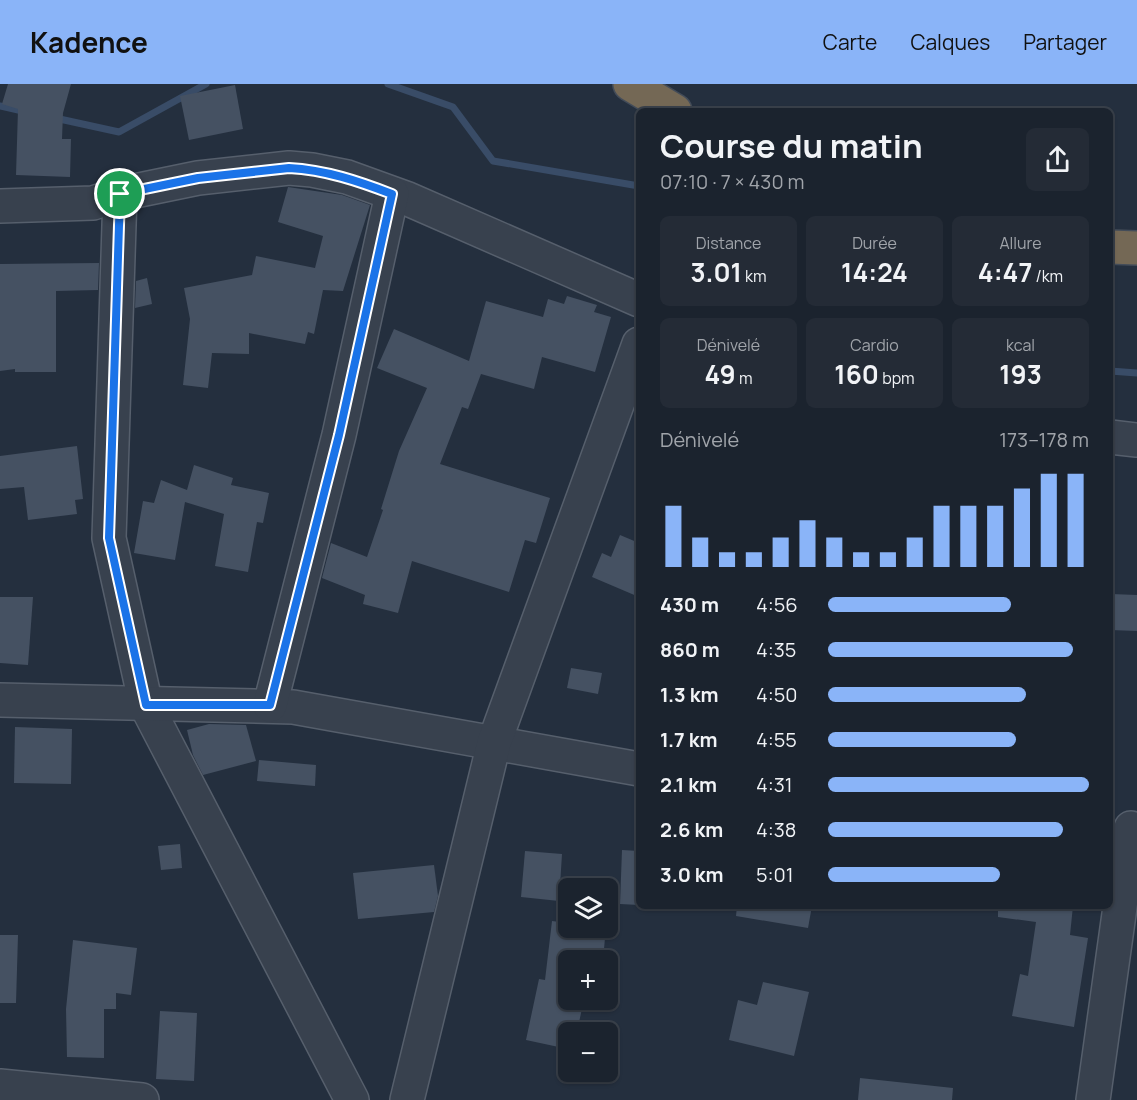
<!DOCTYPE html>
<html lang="fr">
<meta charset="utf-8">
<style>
body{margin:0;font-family:Manrope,sans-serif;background:#242b36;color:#f1f3f6;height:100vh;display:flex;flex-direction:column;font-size:22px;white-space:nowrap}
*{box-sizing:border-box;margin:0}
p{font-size:20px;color:#a0a4aa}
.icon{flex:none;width:33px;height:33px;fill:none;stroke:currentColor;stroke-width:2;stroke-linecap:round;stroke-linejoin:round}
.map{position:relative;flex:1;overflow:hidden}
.drawer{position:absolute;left:636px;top:24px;width:477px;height:801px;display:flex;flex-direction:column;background:#1b232e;border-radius:9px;box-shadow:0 2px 4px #0004,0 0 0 2px #39404a}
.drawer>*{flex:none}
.fabs{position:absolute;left:558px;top:794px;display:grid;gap:12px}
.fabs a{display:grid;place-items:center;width:60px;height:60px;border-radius:9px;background:#1b232e;box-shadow:0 2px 4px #0004,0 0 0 2px #39404a;font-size:30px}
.pin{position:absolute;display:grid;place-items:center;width:51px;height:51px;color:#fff;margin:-26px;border:3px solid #fff;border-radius:50%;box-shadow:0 2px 6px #0007}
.round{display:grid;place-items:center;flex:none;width:63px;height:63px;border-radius:9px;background:#242b36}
.overview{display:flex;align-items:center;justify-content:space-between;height:102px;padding:0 24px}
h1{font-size:33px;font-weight:700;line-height:45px}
.stats{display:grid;grid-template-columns:repeat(3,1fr);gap:9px;height:102px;padding:6px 24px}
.stats div{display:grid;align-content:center;border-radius:9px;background:#242b36;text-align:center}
.stats b{font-size:26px;font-weight:700}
.stats small{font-size:16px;font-weight:400}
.stats p{font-size:16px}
.chart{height:168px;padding:12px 24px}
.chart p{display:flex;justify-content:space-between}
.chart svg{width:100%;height:108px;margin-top:6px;stroke:#8ab4f8;stroke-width:6}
ul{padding:0 24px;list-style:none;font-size:20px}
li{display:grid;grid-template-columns:96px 72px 1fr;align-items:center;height:45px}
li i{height:15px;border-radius:8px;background:#8ab4f8}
header{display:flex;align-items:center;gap:36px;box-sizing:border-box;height:84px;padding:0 30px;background:#8ab4f8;color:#111}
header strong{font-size:28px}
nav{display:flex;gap:33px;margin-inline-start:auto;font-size:21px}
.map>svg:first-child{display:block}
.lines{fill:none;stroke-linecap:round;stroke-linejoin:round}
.stream{stroke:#394c67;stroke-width:7}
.building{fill:#455162}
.minor-casing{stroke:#565f6c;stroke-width:36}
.highway-casing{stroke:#434c59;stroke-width:36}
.minor{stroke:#38414e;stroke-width:33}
.highway{stroke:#746855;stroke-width:33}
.route-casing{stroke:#fff;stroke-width:12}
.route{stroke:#1a73e8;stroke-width:8}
</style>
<header>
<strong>Kadence</strong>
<nav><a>Carte</a><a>Calques</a><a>Partager</a></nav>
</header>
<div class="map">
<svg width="1137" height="1016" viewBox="0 0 1137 1016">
<rect width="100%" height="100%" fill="#242f3e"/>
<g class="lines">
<g class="stream">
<path d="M 388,0 L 453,23 L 493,77 L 639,102"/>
<path d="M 0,22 L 27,28"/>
<path d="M 55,34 L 119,48 L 206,0"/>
<path d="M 1110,287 L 1137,289"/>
</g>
</g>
<g class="building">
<path d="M 8,0 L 71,0 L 63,29 L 62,55 L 71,55 L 70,93 L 16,91 L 18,25 L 2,20 Z"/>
<path d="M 235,1 L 243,45 L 189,56 L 180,12 Z"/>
<path d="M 288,103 L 342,111 L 370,121 L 343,207 L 323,206 L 314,250 L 308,248 L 305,260 L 249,249 L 249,270 L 212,269 L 208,304 L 183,301 L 190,235 L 184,204 L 252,191 L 256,172 L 315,184 L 323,152 L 278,138 Z"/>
<path d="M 99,179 L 98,206 L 56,207 L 56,288 L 15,288 L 15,285 L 0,287 L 0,180 Z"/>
<path d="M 147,194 L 152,220 L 135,224 L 136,197 Z"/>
<path d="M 567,212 L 597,221 L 594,228 L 611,233 L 595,288 L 542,273 L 534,305 L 481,290 L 468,325 L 462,323 L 440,380 L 550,414 L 536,459 L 525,456 L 509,508 L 412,477 L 398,529 L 363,520 L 365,511 L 322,494 L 331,459 L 367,473 L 383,426 L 381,425 L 399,367 L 427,304 L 377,284 L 394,245 L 469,277 L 486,217 L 543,233 L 548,215 L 564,220 Z"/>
<path d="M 77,362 L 83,415 L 75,416 L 77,430 L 28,436 L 24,403 L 0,405 L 0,372 Z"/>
<path d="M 194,381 L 233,394 L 231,401 L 269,409 L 263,439 L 257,438 L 248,488 L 215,482 L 224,430 L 185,418 L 175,476 L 134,469 L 143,417 L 154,419 L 161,396 L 187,406 Z"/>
<path d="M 620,451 L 639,459 L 639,513 L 592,493 L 602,469 L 611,473 Z"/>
<path d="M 1111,510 L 1137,511 L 1137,547 L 1110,546 Z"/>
<path d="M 0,513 L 33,513 L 28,581 L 0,579 Z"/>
<path d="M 571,584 L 602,589 L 598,610 L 567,604 Z"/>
<path d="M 209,640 L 246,641 L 256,677 L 203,691 L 193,671 L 187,646 Z"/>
<path d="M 15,643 L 72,645 L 71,700 L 14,699 Z"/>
<path d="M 259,676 L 316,681 L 315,702 L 257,697 Z"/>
<path d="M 180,760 L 182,784 L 161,786 L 158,762 Z"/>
<path d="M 622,766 L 639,767 L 639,821 L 620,820 Z"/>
<path d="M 525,767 L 562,770 L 559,817 L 521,813 Z"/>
<path d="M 434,781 L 438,812 L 434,828 L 358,835 L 353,789 Z"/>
<path d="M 737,822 L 812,822 L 808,844 L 736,832 Z"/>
<path d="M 998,822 L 1073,822 L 1070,851 L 1088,854 L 1074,943 L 1012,932 L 1020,890 L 1028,892 L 1036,838 L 998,833 Z"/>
<path d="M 552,837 L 568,839 L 568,843 L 606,843 L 603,876 L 568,876 L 568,915 L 584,915 L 577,948 L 568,948 L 568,965 L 526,956 L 539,895 L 545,896 Z"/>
<path d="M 0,851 L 18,851 L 16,919 L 0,919 Z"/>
<path d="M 73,856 L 137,864 L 131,911 L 116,909 L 116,925 L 104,925 L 104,974 L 67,973 L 66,925 Z"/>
<path d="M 763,898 L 809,908 L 794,972 L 729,956 L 738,916 L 757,921 Z"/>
<path d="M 160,927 L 197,929 L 194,997 L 156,995 Z"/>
<path d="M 860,994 L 953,1004 L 952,1016 L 858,1016 Z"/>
</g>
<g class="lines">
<g class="minor-casing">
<g id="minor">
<path d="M 120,110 L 109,454 L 146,621 L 352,1016"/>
<path d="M 0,122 L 93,119 L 120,110 L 198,94 L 289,84 L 312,86 L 347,93 L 408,115 L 639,216"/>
<path d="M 1110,353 L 1137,356"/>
<path d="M 0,616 L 293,623 L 639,685"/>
<path d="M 270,621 L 339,351 L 392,110"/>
<path d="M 0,1002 L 142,1016"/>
<path d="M 407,1016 L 494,659 L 639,260"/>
<path d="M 1093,1016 L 1131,744"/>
</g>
</g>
<g class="highway-casing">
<g id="highway">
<path d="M 630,0 L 675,27"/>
<path d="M 1110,163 L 1137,164"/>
</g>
</g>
<use href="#minor" class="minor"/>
<use href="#highway" class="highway"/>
</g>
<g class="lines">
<g class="route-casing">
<path id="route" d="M 289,84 C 326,86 358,97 392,110 L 339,351 L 270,621 L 146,621 L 109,454 L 120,110 L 198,94 Z"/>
</g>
<use href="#route" class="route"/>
</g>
</svg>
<div class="fabs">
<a><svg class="icon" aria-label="layers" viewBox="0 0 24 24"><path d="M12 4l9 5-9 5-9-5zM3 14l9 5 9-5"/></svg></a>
<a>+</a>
<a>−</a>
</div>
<div class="pin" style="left:120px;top:110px;background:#1e9e55"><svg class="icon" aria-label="arrive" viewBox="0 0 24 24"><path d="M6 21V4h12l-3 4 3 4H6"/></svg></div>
<section class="drawer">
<div class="overview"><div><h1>Course du matin</h1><p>07:10 · 7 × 430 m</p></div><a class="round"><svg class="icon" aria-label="share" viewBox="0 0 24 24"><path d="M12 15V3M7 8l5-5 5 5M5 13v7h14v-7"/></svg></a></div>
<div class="stats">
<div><p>Distance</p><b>3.01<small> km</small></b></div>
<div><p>Durée</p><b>14:24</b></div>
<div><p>Allure</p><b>4:47<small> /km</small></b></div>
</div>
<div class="stats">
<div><p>Dénivelé</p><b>49<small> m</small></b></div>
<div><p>Cardio</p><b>160<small> bpm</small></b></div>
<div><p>kcal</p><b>193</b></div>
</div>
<div class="chart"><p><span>Dénivelé</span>173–178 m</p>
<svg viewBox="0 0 160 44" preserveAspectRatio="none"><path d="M5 44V19M15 44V32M25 44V38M35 44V38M45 44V32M55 44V25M65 44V32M75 44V38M85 44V38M95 44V32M105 44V19M115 44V19M125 44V19M135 44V12M145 44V6M155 44V6"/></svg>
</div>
<ul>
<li><b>430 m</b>4:56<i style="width:70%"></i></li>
<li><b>860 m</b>4:35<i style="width:94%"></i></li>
<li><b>1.3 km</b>4:50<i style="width:76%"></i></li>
<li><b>1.7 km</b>4:55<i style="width:72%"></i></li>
<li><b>2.1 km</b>4:31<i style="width:100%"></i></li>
<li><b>2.6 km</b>4:38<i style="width:90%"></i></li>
<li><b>3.0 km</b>5:01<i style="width:66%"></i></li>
</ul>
</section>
</div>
